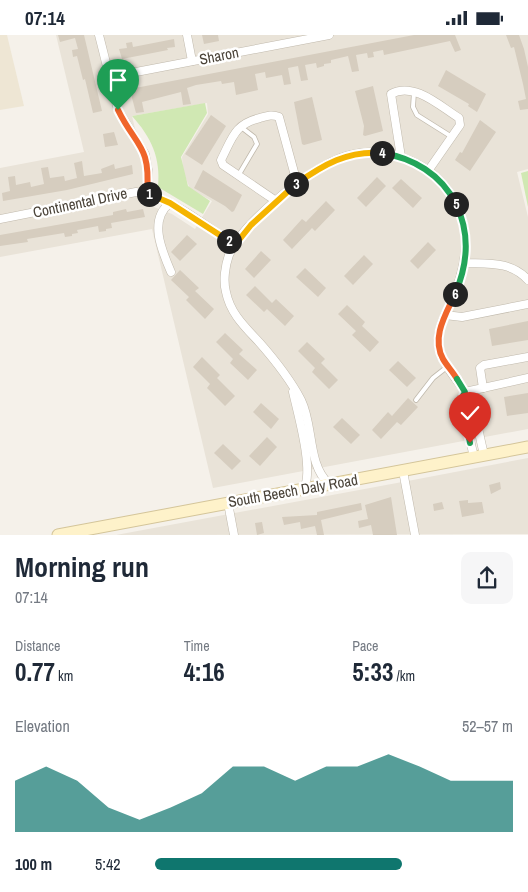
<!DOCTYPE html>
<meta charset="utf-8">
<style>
body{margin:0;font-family:"Archivo Narrow",sans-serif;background:#f6f6f7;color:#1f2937;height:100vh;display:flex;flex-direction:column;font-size:19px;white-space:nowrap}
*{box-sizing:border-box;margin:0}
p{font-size:16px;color:#747a83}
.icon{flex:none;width:28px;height:28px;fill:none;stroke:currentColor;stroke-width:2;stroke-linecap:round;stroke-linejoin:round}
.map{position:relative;height:500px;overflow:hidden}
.details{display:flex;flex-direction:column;background:#fff;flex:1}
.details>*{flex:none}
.pin{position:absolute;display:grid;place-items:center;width:42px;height:42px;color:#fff;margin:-51px -21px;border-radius:50% 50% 50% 0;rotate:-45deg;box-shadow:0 0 5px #0007}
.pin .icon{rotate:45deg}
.km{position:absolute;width:25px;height:25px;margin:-12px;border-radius:50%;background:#222;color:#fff;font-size:14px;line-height:25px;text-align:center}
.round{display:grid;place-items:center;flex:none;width:52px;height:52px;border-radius:10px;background:#f6f6f7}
.head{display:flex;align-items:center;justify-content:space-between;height:85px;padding:0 15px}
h1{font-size:28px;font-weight:800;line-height:38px}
.figures{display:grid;grid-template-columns:repeat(3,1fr);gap:8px;height:85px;padding:5px 15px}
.figures div{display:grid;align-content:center}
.figures b{font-size:25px;font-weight:800}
.figures small{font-size:14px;font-weight:400}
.figures p{font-size:14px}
.chart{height:140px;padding:10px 15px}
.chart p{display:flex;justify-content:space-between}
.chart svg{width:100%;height:90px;margin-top:5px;fill:#0f766e;opacity:.7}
ul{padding:0 15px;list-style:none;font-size:16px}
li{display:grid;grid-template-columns:80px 60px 1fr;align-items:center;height:38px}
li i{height:12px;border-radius:6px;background:#0f766e}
.status{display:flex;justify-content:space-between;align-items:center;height:35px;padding:0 25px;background:#fff;direction:ltr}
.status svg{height:14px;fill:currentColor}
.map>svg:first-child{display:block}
.residential{fill:#e9e3d8;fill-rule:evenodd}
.education{fill:#eee6d4}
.green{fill:#d0e8b3}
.building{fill:#d6cdbf}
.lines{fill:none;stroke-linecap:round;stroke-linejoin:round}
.lane-casing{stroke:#c0b9ac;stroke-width:5.5}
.street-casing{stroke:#c0b9ac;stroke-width:9}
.secondary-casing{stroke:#d4c59a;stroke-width:13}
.lane{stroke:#fff;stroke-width:4}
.street{stroke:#fff;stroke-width:8}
.secondary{stroke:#fef2ca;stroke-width:11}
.split-1-casing{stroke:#fff;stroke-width:10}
.split-2-casing{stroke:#fff;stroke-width:10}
.split-3-casing{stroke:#fff;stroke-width:10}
.split-4-casing{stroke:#fff;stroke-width:10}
.split-5-casing{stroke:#fff;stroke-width:10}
.split-6-casing{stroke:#fff;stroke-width:10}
.split-7-casing{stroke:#fff;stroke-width:10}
.split-8-casing{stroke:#fff;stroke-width:10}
.split-1{stroke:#f0652b;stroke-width:6}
.split-2{stroke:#f5b400;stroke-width:6}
.split-3{stroke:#f5b400;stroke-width:6}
.split-4{stroke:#f5b400;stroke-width:6}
.split-5{stroke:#22a559;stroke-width:6}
.split-6{stroke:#22a559;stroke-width:6}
.split-7{stroke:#f0652b;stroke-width:6}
.split-8{stroke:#22a559;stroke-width:6}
.labels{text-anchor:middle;stroke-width:5;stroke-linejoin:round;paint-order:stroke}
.street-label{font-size:15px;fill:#494238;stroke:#fff}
</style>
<div class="status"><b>07:14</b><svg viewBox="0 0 49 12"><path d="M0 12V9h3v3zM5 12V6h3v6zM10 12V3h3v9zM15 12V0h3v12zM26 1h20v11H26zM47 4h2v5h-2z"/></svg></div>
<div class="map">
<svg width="528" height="500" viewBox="0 0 528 500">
<rect width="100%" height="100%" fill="#f5f1ea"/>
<g class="residential">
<path d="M 56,0 L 528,0 L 528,134 L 517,137 L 528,182 L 528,394 L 213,453 L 152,194 L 0,222 L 0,133 L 84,117 ZM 207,68 L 208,79 L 182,122 L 183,136 L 190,154 L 212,166 L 195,194 L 172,179 L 154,172 L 132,81 Z"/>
<path d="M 528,423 L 528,499 L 116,500 L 413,445 Z"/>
</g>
<path class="education" d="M 0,0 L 7,0 L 24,71 L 0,75 Z"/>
<g class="green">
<path d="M 205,68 L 207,78 L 181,122 L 188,151 L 210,166 L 203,179 L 158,152 C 161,123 151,102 132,81 Z"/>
<path d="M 528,136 L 528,172 L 521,138 Z"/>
</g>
<g class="building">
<path d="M 58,0 L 84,0 L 102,76 L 93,78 L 85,44 L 83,45 L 77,21 L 73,22 L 72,15 L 78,14 L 75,3 L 60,7 Z"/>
<path d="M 202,0 L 218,0 L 219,6 L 204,9 Z"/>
<path d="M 414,0 L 455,0 L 461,15 L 455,17 L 450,6 L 384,20 L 383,15 L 373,17 L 374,22 L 368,23 L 367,18 L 356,20 L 359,36 L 352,37 L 348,21 L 331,25 L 331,28 L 324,29 L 324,31 L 317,33 L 316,28 L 305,30 L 308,45 L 301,46 L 298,31 L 288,33 L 291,49 L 284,50 L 282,40 L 266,43 L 265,37 L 255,39 L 258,55 L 236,60 L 234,47 L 222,49 L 221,46 L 196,50 L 187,53 L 191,69 L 183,70 L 181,57 L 142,67 L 144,77 L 136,78 L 132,63 L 130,54 Z"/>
<path d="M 506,0 L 519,0 L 524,14 L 528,32 L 528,74 L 520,75 L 518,66 L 526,64 L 523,49 L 514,12 L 511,13 Z"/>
<path d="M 174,4 L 175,12 L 167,13 L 168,15 L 122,24 L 119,14 L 127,13 L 126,8 L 132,7 L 133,12 Z"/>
<path d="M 446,35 L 486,59 L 477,77 L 468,71 L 469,69 L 438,51 Z"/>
<path d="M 373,51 L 383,96 L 365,101 L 363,100 L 364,91 L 355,56 Z"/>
<path d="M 312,62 L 322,105 L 304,110 L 302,109 L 294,67 Z"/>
<path d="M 211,80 L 226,91 L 202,130 L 185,119 Z"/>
<path d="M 480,85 L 496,97 L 470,136 L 455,125 L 460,117 L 462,118 Z"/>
<path d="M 114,97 L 118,110 L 105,112 L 103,99 Z"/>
<path d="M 82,126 L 84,141 L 102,138 L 101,134 L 114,129 L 115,134 L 132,130 L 133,139 L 67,155 L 3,166 L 2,158 L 10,156 L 8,142 L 15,141 L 16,150 L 30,147 L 31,152 L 44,149 L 41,133 L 48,132 L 50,143 L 64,141 L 65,146 L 77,143 L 74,128 Z"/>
<path d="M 203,135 L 242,160 L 234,176 L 232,177 L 225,171 L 194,153 Z"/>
<path d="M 377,142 L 386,151 L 366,172 L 357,163 Z"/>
<path d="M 401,144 L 422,163 L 413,173 L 392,153 Z"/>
<path d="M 326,166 L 335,175 L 315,196 L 312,193 L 292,214 L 283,205 L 302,184 L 306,187 Z"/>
<path d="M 126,174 L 127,177 L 143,174 L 145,182 L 111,188 L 112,193 L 106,194 L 106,196 L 99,197 L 98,191 L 77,195 L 78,198 L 72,199 L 72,201 L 65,202 L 64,198 L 27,204 L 28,207 L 0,211 L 0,200 L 113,180 L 113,177 Z"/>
<path d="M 187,200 L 197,209 L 180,226 L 171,217 Z"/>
<path d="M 428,207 L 436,215 L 418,234 L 410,226 Z"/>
<path d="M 261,216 L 271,225 L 254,243 L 245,234 Z"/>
<path d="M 364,220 L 373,229 L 353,250 L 344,241 Z"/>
<path d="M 305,233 L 326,253 L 318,262 L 296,242 Z"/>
<path d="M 180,235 L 199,253 L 195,256 L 214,274 L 205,284 L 186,265 L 189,262 L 171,245 Z"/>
<path d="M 255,251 L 272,268 L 276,264 L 294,281 L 285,291 L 267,274 L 264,277 L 246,260 Z"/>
<path d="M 347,270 L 365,287 L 362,291 L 379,307 L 370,317 L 352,300 L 356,296 L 338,279 Z"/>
<path d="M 528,286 L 528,305 L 492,311 L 489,294 Z"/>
<path d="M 225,298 L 243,315 L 239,319 L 257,335 L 248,345 L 230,328 L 233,324 L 216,307 Z"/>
<path d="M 307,307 L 325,324 L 321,328 L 338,345 L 329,354 L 312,337 L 315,333 L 298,316 Z"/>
<path d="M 202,322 L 220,340 L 217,343 L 235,361 L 225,371 L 207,353 L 210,349 L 193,332 Z"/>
<path d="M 398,326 L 416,343 L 407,352 L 389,335 Z"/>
<path d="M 528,358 L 528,378 L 507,381 L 504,362 Z"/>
<path d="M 408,363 L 418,372 L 401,390 L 397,387 L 381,404 L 372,395 L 388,377 L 392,381 Z"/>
<path d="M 261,368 L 279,384 L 271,394 L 253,377 Z"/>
<path d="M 342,383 L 360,400 L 351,409 L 333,392 Z"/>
<path d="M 267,402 L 277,412 L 260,431 L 249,421 Z"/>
<path d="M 223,409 L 241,426 L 232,435 L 214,418 Z"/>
<path d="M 500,447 L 501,454 L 491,459 L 489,450 Z"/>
<path d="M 391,462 L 397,500 L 373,500 L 371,490 L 359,493 L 358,486 L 368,484 L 365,470 Z"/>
<path d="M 468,465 L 468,468 L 482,467 L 484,478 L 462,482 L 459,466 Z"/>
<path d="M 442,467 L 444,474 L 434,476 L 433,469 Z"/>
<path d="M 361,468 L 362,475 L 321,485 L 324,500 L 317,500 L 315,491 L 301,494 L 300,487 L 284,490 L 282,482 L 317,480 L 317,477 Z"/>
<path d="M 262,487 L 264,498 L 257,500 L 255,488 Z"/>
</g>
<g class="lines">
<g class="lane-casing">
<g id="lane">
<path d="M 414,57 L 413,72 L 417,80 L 452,102"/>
<path d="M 238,141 L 257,109 L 254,102 L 241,92"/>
<path d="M 416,365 L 433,343 L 447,332"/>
</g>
</g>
<g class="street-casing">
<g id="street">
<path d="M 99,0 L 118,75 L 145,119 L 148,135 L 147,158"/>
<path d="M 187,0 L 192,26"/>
<path d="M 110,42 L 329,0"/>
<path d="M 401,122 L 391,59 C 414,46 441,72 459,83 L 460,90 L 428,136"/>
<path d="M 276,166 L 223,130 L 221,125 C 232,104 234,89 260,83 C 267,81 272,79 279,82 L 297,148"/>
<path d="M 170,168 C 148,185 162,216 171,237"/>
<path d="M 0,184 L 136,157 C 172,162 205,191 235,210"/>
<path d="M 465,228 C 488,229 511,226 528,245"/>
<path d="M 445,280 L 462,282 L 528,269"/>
<path d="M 483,353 L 480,333 L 484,330 L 528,322"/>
<path d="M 293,357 C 298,379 314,435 304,453"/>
<path d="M 474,422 L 462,371 L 462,362 L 465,357 L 473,371 L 484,420"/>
<path d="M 403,436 L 415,500"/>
<path d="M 329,449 C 307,429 314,391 301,365 C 290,344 274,324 259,307 C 245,292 230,278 226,257 C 223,246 225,231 229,220 C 243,187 312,131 346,121 C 384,110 427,125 449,157 C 474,193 467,232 450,269 C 444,282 436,297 439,312 C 442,329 456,343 465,357 L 528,343"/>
<path d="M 228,468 L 234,500"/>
</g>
</g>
<g class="secondary-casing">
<path id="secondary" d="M 58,500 L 528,412"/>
</g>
<use href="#lane" class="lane"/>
<use href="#street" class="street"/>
<use href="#secondary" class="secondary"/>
</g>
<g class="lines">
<g class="split-1-casing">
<path id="split-1" d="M 118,75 C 136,112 151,110 147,158 L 149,159"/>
</g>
<g class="split-2-casing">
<path id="split-2" d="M 149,159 L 170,168 L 229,206"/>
</g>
<g class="split-3-casing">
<path id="split-3" d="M 229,206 L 235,210 L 251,190 L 296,149"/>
</g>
<g class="split-4-casing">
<path id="split-4" d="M 296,149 C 323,130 348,115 382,118"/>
</g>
<g class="split-5-casing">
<path id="split-5" d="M 382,118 C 413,123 441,139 456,169"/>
</g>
<g class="split-6-casing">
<path id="split-6" d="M 455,259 C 468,229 470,198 456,169"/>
</g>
<g class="split-7-casing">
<path id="split-7" d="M 455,259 C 446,279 431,302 443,324 C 447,331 453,337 457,344"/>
</g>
<g class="split-8-casing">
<path id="split-8" d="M 457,344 L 465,357 C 456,369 468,394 470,408"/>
</g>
<use href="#split-1" class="split-1"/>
<use href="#split-2" class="split-2"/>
<use href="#split-3" class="split-3"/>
<use href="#split-4" class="split-4"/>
<use href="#split-5" class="split-5"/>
<use href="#split-6" class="split-6"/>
<use href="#split-7" class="split-7"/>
<use href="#split-8" class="split-8"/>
</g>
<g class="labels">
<g class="street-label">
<text transform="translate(219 21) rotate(-11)" y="5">Sharon</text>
<text transform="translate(80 168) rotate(-12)" y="5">Continental Drive</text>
<text transform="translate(293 456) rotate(-10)" y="5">South Beech Daly Road</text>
</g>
</g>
</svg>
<div class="pin" style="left:118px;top:75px;background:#1e9e55"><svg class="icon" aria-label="arrive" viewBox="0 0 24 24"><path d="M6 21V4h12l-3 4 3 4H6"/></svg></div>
<div class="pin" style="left:470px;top:408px;background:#d93025"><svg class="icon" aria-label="check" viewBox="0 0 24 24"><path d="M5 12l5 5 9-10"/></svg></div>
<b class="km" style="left:149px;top:159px">1</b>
<b class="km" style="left:229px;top:206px">2</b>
<b class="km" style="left:296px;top:149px">3</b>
<b class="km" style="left:382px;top:118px">4</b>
<b class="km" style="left:456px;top:169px">5</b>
<b class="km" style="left:455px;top:259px">6</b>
</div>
<section class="details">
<div class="head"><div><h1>Morning run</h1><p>07:14</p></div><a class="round"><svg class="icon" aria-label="share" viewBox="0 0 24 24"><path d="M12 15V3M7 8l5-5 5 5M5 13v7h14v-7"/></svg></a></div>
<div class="figures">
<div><p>Distance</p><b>0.77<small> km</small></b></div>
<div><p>Time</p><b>4:16</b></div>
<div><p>Pace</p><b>5:33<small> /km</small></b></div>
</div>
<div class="chart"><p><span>Elevation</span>52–57 m</p>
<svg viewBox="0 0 160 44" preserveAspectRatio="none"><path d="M0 44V19L10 12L20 19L30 32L40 38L50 32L60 25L70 12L80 12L90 19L100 12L110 12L120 6L130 12L140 19L150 19L160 19V44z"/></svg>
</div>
<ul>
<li><b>100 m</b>5:42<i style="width:69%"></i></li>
</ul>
</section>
